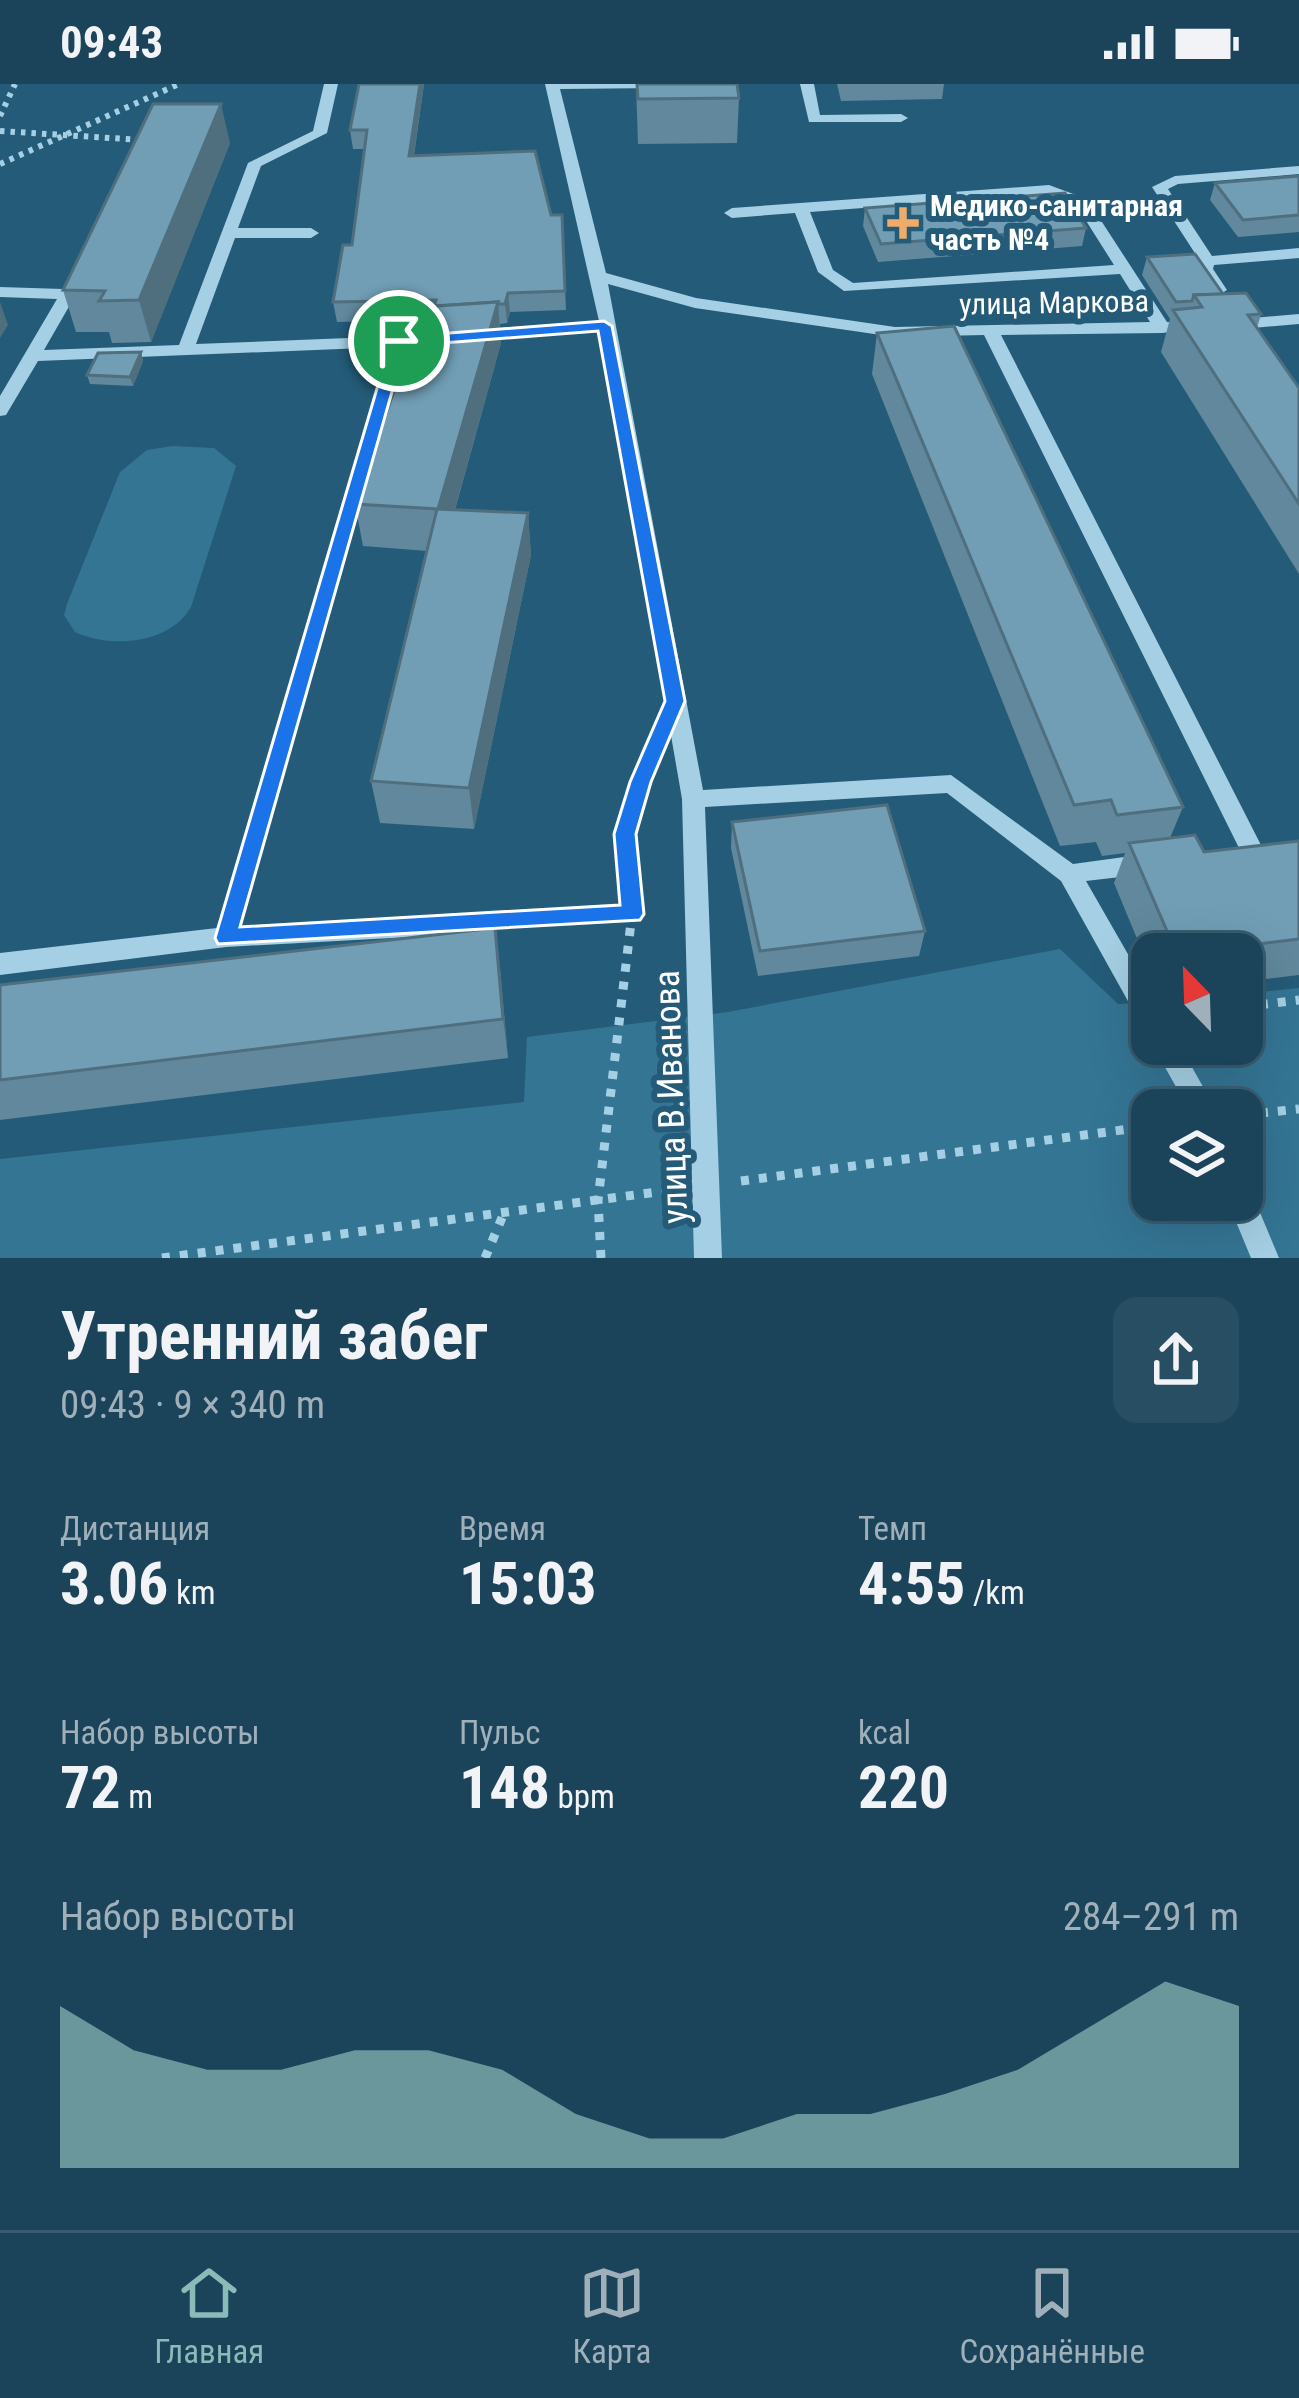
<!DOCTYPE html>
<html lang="ru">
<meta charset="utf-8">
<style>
body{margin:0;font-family:"Roboto Condensed",sans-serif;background:#284e63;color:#f1f3f6;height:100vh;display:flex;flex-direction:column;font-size:45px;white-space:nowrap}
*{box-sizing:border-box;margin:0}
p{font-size:39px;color:#a0b0bb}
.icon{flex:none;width:66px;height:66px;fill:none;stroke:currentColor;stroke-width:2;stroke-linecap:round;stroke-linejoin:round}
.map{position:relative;height:1174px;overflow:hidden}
.details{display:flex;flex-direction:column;background:#1b445a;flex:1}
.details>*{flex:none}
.needle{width:78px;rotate:337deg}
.controls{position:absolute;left:1131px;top:849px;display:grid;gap:24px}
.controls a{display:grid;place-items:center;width:132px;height:132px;border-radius:24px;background:#1b445a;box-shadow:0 12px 48px #0002,0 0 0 3px #395c70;font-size:60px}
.pin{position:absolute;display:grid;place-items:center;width:102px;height:102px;color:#fff;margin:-51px;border:6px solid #fff;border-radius:50%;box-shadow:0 3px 12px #0007}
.round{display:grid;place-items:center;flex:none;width:126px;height:126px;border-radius:24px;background:#284e63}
.head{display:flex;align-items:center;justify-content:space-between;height:204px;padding:0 60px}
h1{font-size:66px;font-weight:700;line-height:90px}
.stats{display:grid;grid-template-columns:repeat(3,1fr);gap:18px;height:204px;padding:12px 60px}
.stats div{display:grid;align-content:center}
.stats b{font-size:60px;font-weight:700}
.stats small{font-size:33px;font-weight:400}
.stats p{font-size:33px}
.chart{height:336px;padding:24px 60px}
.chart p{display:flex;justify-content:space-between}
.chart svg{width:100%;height:216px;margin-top:12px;fill:#8bbbb9;opacity:.7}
.status{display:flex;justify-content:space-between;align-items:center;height:84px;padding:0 60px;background:#1b445a;direction:ltr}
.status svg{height:33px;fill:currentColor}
.dock{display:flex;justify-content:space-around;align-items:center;height:168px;border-top:3px solid #395c70;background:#1b445a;font-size:33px;color:#a0b0bb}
.dock a{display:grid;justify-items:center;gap:6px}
.dock .active{color:#8bbbb9}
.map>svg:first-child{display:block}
.green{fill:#347594;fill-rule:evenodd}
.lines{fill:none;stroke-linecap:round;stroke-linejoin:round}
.path-far2{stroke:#a5cfe4;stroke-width:6;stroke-dasharray:4.5 6;stroke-linecap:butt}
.path-far1{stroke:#a5cfe4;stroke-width:8;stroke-dasharray:6 9;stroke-linecap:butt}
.path{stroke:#a5cfe4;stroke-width:9;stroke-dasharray:8 10;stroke-linecap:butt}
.minor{fill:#a5cfe4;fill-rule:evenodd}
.wall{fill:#61889c}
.shaded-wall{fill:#4f6f7f}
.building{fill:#719eb5;stroke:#4f6f7f;stroke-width:3}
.route{fill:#1a73e8;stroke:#fff;stroke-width:3;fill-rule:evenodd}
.poi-dot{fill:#eeab69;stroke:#245b78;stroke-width:4.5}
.labels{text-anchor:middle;stroke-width:12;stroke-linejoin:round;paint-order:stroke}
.far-poi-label{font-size:30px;font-weight:bold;fill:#fff;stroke:#245b78;text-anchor:start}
.far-street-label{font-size:30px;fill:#fff;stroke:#245b78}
.street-label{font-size:36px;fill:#fff;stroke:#245b78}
</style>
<div class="status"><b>09:43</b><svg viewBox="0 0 49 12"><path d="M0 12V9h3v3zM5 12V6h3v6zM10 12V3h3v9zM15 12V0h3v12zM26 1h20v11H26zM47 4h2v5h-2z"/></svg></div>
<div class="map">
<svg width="1299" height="1174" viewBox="0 0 1299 1174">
<rect width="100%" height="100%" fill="#245b78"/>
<g class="green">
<path d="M 173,362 L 214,364 L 236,382 L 191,523 C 170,560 111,565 75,548 L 64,531 L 67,520 L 120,388 L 147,366 Z"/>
<path d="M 1060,865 L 1118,920 L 1152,918 L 1152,960 L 1242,960 L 1242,910 L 1299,904 L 1299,1174 L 0,1174 L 0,1075 L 524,1018 L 527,953 L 728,928 ZM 1152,1026 L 1242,1026 L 1242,1116 L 1152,1116 Z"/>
</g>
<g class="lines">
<g class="path-far2">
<path d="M 0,32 L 15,0"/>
<path d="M 0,47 L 142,56"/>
<path d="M 0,80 L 179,0"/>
</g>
<path class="path-far1" d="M 647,685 L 651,673"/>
<g class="path">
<path d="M 496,839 L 632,830"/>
<path d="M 1242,923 L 1299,916"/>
<path d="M 1242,1031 L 1299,1025"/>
<path d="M 741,1097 L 1152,1042"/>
<path d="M 162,1174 L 672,1106"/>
<path d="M 485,1174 L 504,1129"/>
<path d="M 601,1174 L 598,1116 L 632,830 L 625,750 L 648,682"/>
</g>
<g class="minor">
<path d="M 324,0 L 338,0 L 327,49 L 261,82 L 238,144 L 311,144 L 319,149 L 311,154 L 235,154 L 196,260 L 399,252 L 416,253 L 418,257 L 406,262 L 241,842 L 465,830 L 474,833 L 477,840 L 474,847 L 465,850 L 226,863 L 0,891 L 0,869 L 217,844 L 389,263 L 38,277 L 6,331 L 0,332 L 0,312 L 57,215 L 0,213 L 0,203 L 63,205 L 72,190 L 84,190 L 86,193 L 44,266 L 179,261 L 248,79 L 313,47 Z"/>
<path d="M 545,0 L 670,0 L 663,4 L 560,5 L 606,189 L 696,214 L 895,243 L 1150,238 L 1120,190 L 844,207 L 818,188 L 795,129 L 732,134 L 724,129 L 732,124 L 1049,101 L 1087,115 L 1167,238 L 1180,239 L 1182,243 L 1180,247 L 1162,249 L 1001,251 L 1264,767 L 1260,774 L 1252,776 L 1244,774 L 984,251 L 895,253 L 695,224 L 608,200 L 703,706 L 951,691 L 1073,780 L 1146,770 L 1154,773 L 1158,780 L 1154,787 L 1146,790 L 1086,797 L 1152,912 L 1152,947 L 1143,944 L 1061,797 L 947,709 L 705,723 L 722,1174 L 694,1174 L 682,715 L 601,247 L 477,257 L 469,252 L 477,247 L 599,237 ZM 1047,110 L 1076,121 L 1114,181 L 853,199 L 833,186 L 810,128 Z"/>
<path d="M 800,0 L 814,0 L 820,31 L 901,30 L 908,34 L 901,38 L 809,38 Z"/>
<path d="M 1299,82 L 1299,90 L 1178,100 L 1168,105 L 1212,172 L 1299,164 L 1299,174 L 1214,181 L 1213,185 L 1227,206 L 1219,211 L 1213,209 L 1197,185 L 1200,177 L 1152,103 L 1175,92 Z"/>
<path d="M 1299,230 L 1299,240 L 1230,246 L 1222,241 L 1230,236 Z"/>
<path d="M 1152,960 L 1179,960 L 1216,1026 L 1189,1026 Z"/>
<path d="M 1242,1103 L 1251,1107 L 1279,1174 L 1251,1174 L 1227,1116 L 1242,1116 Z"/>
</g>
</g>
<g class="wall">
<path d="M 359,0 L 424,0 L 414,72 L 551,131 L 562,131 L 566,226 L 510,228 L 507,239 L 500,240 L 501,259 L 455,426 L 528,429 L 531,471 L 474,745 L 380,739 L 371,697 L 427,467 L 363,462 L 355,420 L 419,236 L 337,238 L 333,218 L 352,161 L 364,65 L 353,65 L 350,46 Z"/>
<path d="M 636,0 L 737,0 L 739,14 L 737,59 L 638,60 Z"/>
<path d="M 837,0 L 944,0 L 942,15 L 841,17 Z"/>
<path d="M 230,59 L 151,258 L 112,259 L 109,248 L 76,248 L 63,206 Z"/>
<path d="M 1299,92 L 1299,148 L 1238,153 L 1210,116 L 1215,99 Z"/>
<path d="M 865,124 L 1086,144 L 1082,162 L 878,178 L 863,142 Z"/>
<path d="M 1147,173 L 1261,230 L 1257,244 L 1299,304 L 1299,490 L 1161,268 L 1170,235 L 1142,191 Z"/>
<path d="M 877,249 L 1183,723 L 1170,754 L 1204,768 L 1299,757 L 1299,891 L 1242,898 L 1242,870 L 1152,870 L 1152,891 L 1114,799 L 1125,769 L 1102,772 L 1096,758 L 1060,762 L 872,290 Z"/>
<path d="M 141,268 L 143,277 L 133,302 L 90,300 L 87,291 Z"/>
<path d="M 732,738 L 925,847 L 919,872 L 758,892 L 731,764 Z"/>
<path d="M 500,884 L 508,974 L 0,1036 L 0,901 Z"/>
</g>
<g class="shaded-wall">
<path d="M 420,0 L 424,0 L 411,91 L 409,72 Z"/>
<path d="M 221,20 L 230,59 L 151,258 L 139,216 Z"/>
<path d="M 508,209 L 510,228 L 507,239 L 505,220 Z"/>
<path d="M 0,218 L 8,241 L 0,254 Z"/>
<path d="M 498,218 L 501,259 L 443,468 L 438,425 Z"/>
<path d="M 141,268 L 143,277 L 133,302 L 130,293 Z"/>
<path d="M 528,429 L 531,471 L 474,745 L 469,704 Z"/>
<path d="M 495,844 L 500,884 L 508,974 L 503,935 Z"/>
</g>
<g class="building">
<path d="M 359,0 L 420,0 L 409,72 L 535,67 L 551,131 L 562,131 L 565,207 L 508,209 L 505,220 L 497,220 L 498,218 L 434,222 L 436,216 L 333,218 L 343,161 L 352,161 L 367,46 L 350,46 Z"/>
<path d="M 637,0 L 737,0 L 739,14 L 638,15 Z"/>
<path d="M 153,20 L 221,20 L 139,216 L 99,217 L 105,207 L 63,206 Z"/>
<path d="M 1299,92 L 1299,131 L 1243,136 L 1215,99 Z"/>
<path d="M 1065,109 L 1086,144 L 881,160 L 865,124 Z"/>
<path d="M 1195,170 L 1223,210 L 1194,211 L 1192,217 L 1176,218 L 1147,173 Z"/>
<path d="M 1246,209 L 1261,230 L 1248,231 L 1299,304 L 1299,420 L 1173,226 L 1202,223 L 1194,211 Z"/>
<path d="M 498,218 L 438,425 L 528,429 L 469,704 L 371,697 L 437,425 L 355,420 L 423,223 Z"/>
<path d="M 954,242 L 1183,723 L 1117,731 L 1111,716 L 1074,721 L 877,249 Z"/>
<path d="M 141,268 L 130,293 L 87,291 L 98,269 Z"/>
<path d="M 887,721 L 925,847 L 760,867 L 732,738 Z"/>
<path d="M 1195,751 L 1204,768 L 1299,757 L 1299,855 L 1177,870 L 1129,759 Z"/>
<path d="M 495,844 L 503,935 L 0,996 L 0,901 Z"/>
</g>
<path class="route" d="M 604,237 L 612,242 L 685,617 L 651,698 L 636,750 L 644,830 L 640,836 L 218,860 L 215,854 L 391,257 L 399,253 ZM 598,247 L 665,617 L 630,698 L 614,750 L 620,821 L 240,843 L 405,262 Z"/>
<path class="poi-dot" d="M897 121h12v12h12v12h-12v12h-12v-12h-12v-12h12z"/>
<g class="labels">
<g class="far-poi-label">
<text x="930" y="132">Медико-санитарная<tspan x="930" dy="34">часть №4</tspan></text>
</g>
<g class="far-street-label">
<text transform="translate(1054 219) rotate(-1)" y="10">улица Маркова</text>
</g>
<g class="street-label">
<text transform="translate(670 1013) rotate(-92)" y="13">улица В.Иванова</text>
</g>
</g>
</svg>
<div class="controls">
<a><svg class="needle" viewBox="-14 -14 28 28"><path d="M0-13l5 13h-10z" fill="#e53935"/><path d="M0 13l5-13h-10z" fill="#a0b0bb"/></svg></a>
<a><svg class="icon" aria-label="layers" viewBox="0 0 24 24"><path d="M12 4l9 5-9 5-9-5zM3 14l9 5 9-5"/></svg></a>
</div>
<div class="pin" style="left:399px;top:257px;background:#1e9e55"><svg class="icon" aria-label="arrive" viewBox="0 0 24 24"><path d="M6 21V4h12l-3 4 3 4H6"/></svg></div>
</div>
<section class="details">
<div class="head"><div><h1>Утренний забег</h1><p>09:43 · 9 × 340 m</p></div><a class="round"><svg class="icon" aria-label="share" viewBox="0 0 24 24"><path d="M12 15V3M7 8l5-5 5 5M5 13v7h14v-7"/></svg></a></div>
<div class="stats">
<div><p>Дистанция</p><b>3.06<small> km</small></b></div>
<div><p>Время</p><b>15:03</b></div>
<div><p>Темп</p><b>4:55<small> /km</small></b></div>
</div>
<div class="stats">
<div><p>Набор высоты</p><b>72<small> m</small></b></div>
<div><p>Пульс</p><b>148<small> bpm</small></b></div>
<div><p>kcal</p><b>220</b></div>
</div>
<div class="chart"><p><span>Набор высоты</span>284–291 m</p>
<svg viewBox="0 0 160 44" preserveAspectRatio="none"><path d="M0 44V11L10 20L20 24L30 24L40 20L50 20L60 24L70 33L80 38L90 38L100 33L110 33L120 29L130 24L140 15L150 6L160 11V44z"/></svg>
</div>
</section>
<nav class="dock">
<a class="active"><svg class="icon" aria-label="home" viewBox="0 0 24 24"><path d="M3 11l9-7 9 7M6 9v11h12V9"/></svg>Главная</a>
<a><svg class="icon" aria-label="map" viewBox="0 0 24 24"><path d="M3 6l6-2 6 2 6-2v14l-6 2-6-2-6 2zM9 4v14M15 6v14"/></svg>Карта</a>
<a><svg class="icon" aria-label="saved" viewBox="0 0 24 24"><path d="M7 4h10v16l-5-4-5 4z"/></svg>Сохранённые</a>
</nav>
